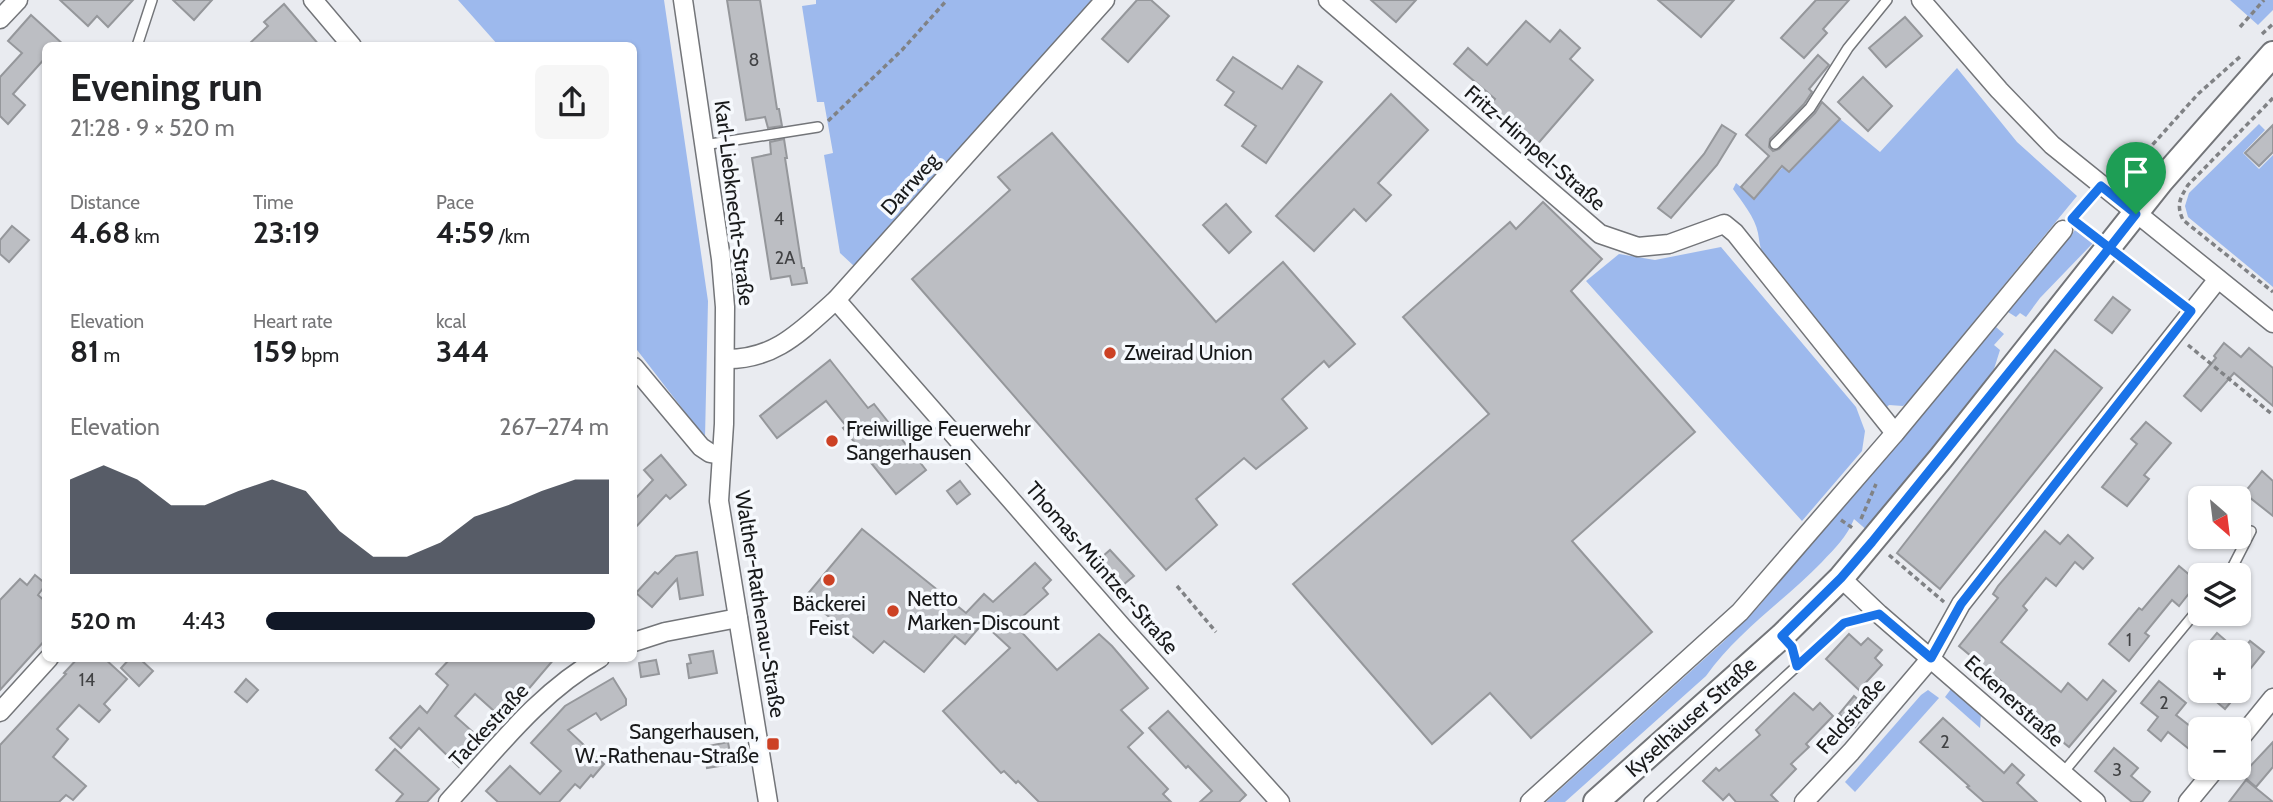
<!DOCTYPE html>
<meta charset="utf-8">
<style>
body{margin:0;font-family:Cabin,sans-serif;background:#f6f6f6;color:#202124;height:100vh;display:flex;flex-direction:column;font-size:26px;white-space:nowrap}
*{box-sizing:border-box;margin:0}
p{font-size:23px;color:#757577}
.icon{flex:none;width:38px;height:38px;fill:none;stroke:currentColor;stroke-width:2;stroke-linecap:round;stroke-linejoin:round}
.map{position:relative;flex:1;overflow:hidden}
.drawer{position:absolute;left:42px;top:42px;width:595px;height:620px;display:flex;flex-direction:column;background:#fff;border-radius:10px;box-shadow:0 2px 5px #0004}
.drawer>*{flex:none}
.needle{width:46px;rotate:152deg}
.buttons{position:absolute;left:2188px;top:486px;display:grid;gap:14px}
.buttons a{display:grid;place-items:center;width:63px;height:63px;border-radius:10px;background:#fff;box-shadow:0 2px 5px #0004;font-size:35px}
.pin{position:absolute;display:grid;place-items:center;width:60px;height:60px;color:#fff;margin:-72px -30px;border-radius:50% 50% 50% 0;rotate:-45deg;box-shadow:0 0 7px #0007}
.pin .icon{rotate:45deg}
.round{display:grid;place-items:center;flex:none;width:74px;height:74px;border-radius:10px;background:#f6f6f6}
.head{display:flex;align-items:center;justify-content:space-between;height:119px;padding:0 28px}
h1{font-size:38px;font-weight:700;line-height:52px}
.figures{display:grid;grid-template-columns:repeat(3,1fr);gap:10px;height:119px;padding:7px 28px}
.figures div{display:grid;align-content:center}
.figures b{font-size:30px;font-weight:700}
.figures small{font-size:19px;font-weight:400}
.figures p{font-size:19px}
.chart{height:196px;padding:14px 28px}
.chart p{display:flex;justify-content:space-between}
.chart svg{width:100%;height:126px;margin-top:7px;fill:#111827;opacity:.7}
ul{padding:0 28px;list-style:none;font-size:23px}
li{display:grid;grid-template-columns:112px 84px 1fr;align-items:center;height:52px}
li i{height:18px;border-radius:9px;background:#111827}
.map>svg:first-child{display:block}
.green{fill:#9db9ed}
.building{fill:#bcbec3;stroke:#95979b;stroke-width:2}
.lines{fill:none;stroke-linecap:round;stroke-linejoin:round}
.lane-casing{stroke:#737579;stroke-width:12}
.street-casing{stroke:#737579;stroke-width:21}
.secondary-casing{stroke:#737579;stroke-width:28}
.path{stroke:#808285;stroke-width:3.5;stroke-dasharray:5 3.5;stroke-linecap:butt}
.lane{stroke:#fff;stroke-width:9}
.street{stroke:#fff;stroke-width:18}
.secondary{stroke:#fff;stroke-width:24}
.route-casing{stroke:#fff;stroke-width:14}
.route{stroke:#1a73e8;stroke-width:9}
.poi-dot{fill:#cc4124;stroke:#f6f9fd;stroke-width:2.5}
.labels{text-anchor:middle;stroke-width:7;stroke-linejoin:round;paint-order:stroke}
.number-label{font-size:18px;fill:#414244}
.street-label{font-size:21px;fill:#18191a;stroke:#f6f9fd}
.poi-label{font-size:21px;fill:#18191a;stroke:#f6f9fd;text-anchor:start}
</style>
<div class="map">
<svg width="2273" height="802" viewBox="0 0 2273 802">
<rect width="100%" height="100%" fill="#e9ebf0"/>
<g class="green">
<path d="M 458,0 L 664,0 L 708,301 L 705,438 L 634,346 L 634,46 L 498,45 Z"/>
<path d="M 816,0 L 1093,0 L 854,266 L 840,253 L 824,155 L 833,153 L 824,102 L 817,102 L 802,6 L 816,4 Z"/>
<path d="M 2230,0 L 2273,0 L 2273,10 L 2258,25 Z"/>
<path d="M 1957,68 L 2017,142 L 2077,196 L 1908,402 L 1903,406 L 1889,405 L 1885,409 L 1766,260 C 1760,250 1760,244 1758,233 C 1755,217 1742,202 1733,189 L 1736,183 L 1754,198 L 1783,167 L 1789,172 L 1840,119 L 1880,152 Z"/>
<path d="M 2259,124 L 2265,130 L 2243,153 L 2259,169 L 2273,155 L 2273,287 L 2188,217 L 2185,206 L 2189,193 Z"/>
<path d="M 2075,230 L 2093,243 L 2040,298 L 2026,317 L 2020,313 L 2016,317 L 2008,312 Z"/>
<path d="M 1721,247 L 1856,407 L 1865,431 L 1862,451 L 1802,521 L 1586,281 L 1619,254 L 1655,260 Z"/>
<path d="M 1996,327 L 2004,334 L 1994,345 L 2000,350 L 1994,369 L 1948,433 L 1869,532 L 1854,519 C 1847,537 1835,548 1822,562 C 1784,601 1737,632 1706,676 L 1565,802 L 1546,802 L 1722,643 L 1758,607 Z"/>
<path d="M 1951,689 L 1981,715 L 1980,728 L 1945,697 Z"/>
<path d="M 1928,690 L 1939,698 L 1855,792 L 1845,782 L 1921,695 Z"/>
</g>
<g class="building">
<path d="M 60,0 L 133,0 L 108,27 L 97,16 L 88,26 Z"/>
<path d="M 173,0 L 212,0 L 194,20 Z"/>
<path d="M 727,0 L 760,0 L 777,109 L 779,109 L 782,126 L 768,128 L 765,117 L 746,120 Z"/>
<path d="M 1137,0 L 1151,0 L 1169,16 L 1128,62 L 1102,39 Z"/>
<path d="M 1371,0 L 1416,0 L 1396,22 Z"/>
<path d="M 1658,0 L 1734,0 L 1701,37 Z"/>
<path d="M 1816,0 L 1849,0 L 1823,29 L 1827,33 L 1804,58 L 1781,38 Z"/>
<path d="M 284,4 L 320,46 L 247,46 L 268,26 L 264,22 Z"/>
<path d="M 31,15 L 65,46 L 46,46 L 46,57 L 13,94 L 25,105 L 8,124 L 0,116 L 0,77 L 22,53 L 8,41 Z"/>
<path d="M 1905,17 L 1922,36 L 1886,67 L 1869,48 Z"/>
<path d="M 1526,21 L 1550,42 L 1560,30 L 1580,48 L 1570,59 L 1593,80 L 1535,147 L 1489,107 L 1495,99 L 1454,64 L 1468,48 L 1487,65 Z"/>
<path d="M 1818,55 L 1829,65 L 1809,89 L 1812,92 L 1804,104 L 1770,139 L 1769,147 L 1773,151 L 1779,149 L 1815,113 L 1822,102 L 1840,119 L 1789,172 L 1782,166 L 1754,199 L 1741,187 L 1769,156 L 1746,135 Z"/>
<path d="M 1233,57 L 1282,89 L 1298,66 L 1322,82 L 1266,163 L 1242,146 L 1256,126 L 1225,105 L 1234,92 L 1217,80 Z"/>
<path d="M 1863,77 L 1892,106 L 1868,131 L 1838,102 Z"/>
<path d="M 1391,94 L 1428,130 L 1378,183 L 1391,195 L 1366,221 L 1354,209 L 1314,251 L 1276,216 Z"/>
<path d="M 1722,125 L 1736,134 L 1717,165 L 1671,218 L 1658,208 L 1704,154 Z"/>
<path d="M 2273,125 L 2273,152 L 2259,166 L 2245,153 Z"/>
<path d="M 1052,133 L 1216,322 L 1283,262 L 1355,344 L 1329,367 L 1324,361 L 1282,399 L 1307,428 L 1256,469 L 1244,458 L 1196,499 L 1217,525 L 1166,570 L 912,279 L 1010,190 L 998,177 Z"/>
<path d="M 784,139 L 787,158 L 785,158 L 802,268 L 804,268 L 807,283 L 792,285 L 790,276 L 771,279 L 752,158 L 771,154 L 770,142 Z"/>
<path d="M 1543,202 L 1602,259 L 1571,291 L 1695,432 L 1572,541 L 1652,632 L 1531,738 L 1490,693 L 1432,744 L 1293,584 L 1489,414 L 1403,317 L 1510,222 L 1516,229 Z"/>
<path d="M 1226,204 L 1251,232 L 1229,253 L 1203,225 Z"/>
<path d="M 12,226 L 29,240 L 9,262 L 0,254 L 0,240 Z"/>
<path d="M 2113,297 L 2130,310 L 2112,333 L 2095,320 Z"/>
<path d="M 2224,343 L 2241,357 L 2249,348 L 2273,368 L 2273,406 L 2234,373 L 2201,411 L 2184,396 L 2216,358 L 2214,356 Z"/>
<path d="M 2055,350 L 2102,388 L 1940,589 L 1897,553 Z"/>
<path d="M 830,360 L 868,408 L 874,404 L 926,470 L 896,494 L 843,428 L 846,426 L 826,401 L 777,438 L 760,416 Z"/>
<path d="M 2146,422 L 2171,443 L 2144,475 L 2149,479 L 2127,506 L 2102,487 L 2137,444 L 2131,439 Z"/>
<path d="M 661,455 L 686,485 L 670,499 L 666,495 L 634,529 L 634,500 L 653,480 L 644,470 Z"/>
<path d="M 2262,471 L 2273,481 L 2273,516 L 2244,493 Z"/>
<path d="M 960,481 L 970,494 L 957,504 L 947,491 Z"/>
<path d="M 862,529 L 966,613 L 984,594 L 993,602 L 1035,563 L 1051,580 L 1043,588 L 1048,594 L 1014,624 L 1057,670 L 1099,634 L 1112,646 L 1148,688 L 1121,710 L 1143,733 L 1128,747 L 1168,789 L 1163,794 L 1171,802 L 1039,802 L 1018,781 L 1016,783 L 1004,771 L 1001,773 L 943,711 L 1010,648 L 983,623 L 965,644 L 955,636 L 924,672 L 884,641 L 873,653 L 805,597 Z"/>
<path d="M 2045,531 L 2060,544 L 2068,535 L 2093,558 L 2083,569 L 2075,562 L 2056,586 L 2046,578 L 2023,606 L 2027,610 L 2001,642 L 2061,692 L 2068,683 L 2087,700 L 2103,680 L 2116,691 L 2069,747 L 2042,725 L 2045,721 L 2000,685 L 2002,682 L 1959,646 L 1998,598 L 1993,594 L 1998,586 Z"/>
<path d="M 1110,550 L 1134,576 L 1118,589 L 1095,563 Z"/>
<path d="M 697,552 L 703,595 L 680,599 L 677,579 L 652,607 L 636,593 L 655,572 L 658,574 L 676,556 Z"/>
<path d="M 2179,566 L 2198,582 L 2179,606 L 2172,600 L 2145,633 L 2149,636 L 2129,661 L 2109,644 L 2139,608 L 2142,610 Z"/>
<path d="M 35,575 L 46,584 L 38,595 L 46,602 L 46,639 L 0,690 L 0,600 L 20,579 L 27,585 Z"/>
<path d="M 2217,633 L 2240,653 L 2250,641 L 2264,652 L 2238,684 L 2240,653 L 2200,653 Z"/>
<path d="M 1849,634 L 1861,645 L 1868,638 L 1882,650 L 1875,658 L 1882,665 L 1859,690 L 1826,659 Z"/>
<path d="M 713,651 L 717,673 L 689,678 L 687,664 L 691,663 L 689,655 Z"/>
<path d="M 78,658 L 104,658 L 127,679 L 104,704 L 110,710 L 99,722 L 79,705 L 57,729 L 68,739 L 53,757 L 86,786 L 73,800 L 66,795 L 59,802 L 0,802 L 0,745 L 66,674 L 64,673 Z"/>
<path d="M 130,658 L 139,658 L 153,671 L 139,686 L 121,668 Z"/>
<path d="M 451,658 L 555,658 L 503,719 L 475,694 L 455,716 L 483,741 L 459,767 L 419,728 L 401,748 L 390,738 L 420,706 L 427,713 L 448,685 L 436,674 Z"/>
<path d="M 656,660 L 659,674 L 641,677 L 639,663 Z"/>
<path d="M 613,678 L 626,699 L 626,705 L 601,720 L 596,713 L 568,730 L 604,764 L 593,777 L 591,775 L 580,788 L 575,784 L 559,802 L 498,802 L 486,791 L 510,766 L 540,794 L 561,771 L 531,743 L 565,706 Z"/>
<path d="M 246,679 L 258,690 L 247,702 L 235,692 Z"/>
<path d="M 2159,681 L 2186,703 L 2176,715 L 2200,734 L 2200,758 L 2168,732 L 2161,741 L 2148,730 L 2158,717 L 2141,703 Z"/>
<path d="M 2204,691 L 2240,691 L 2225,709 Z"/>
<path d="M 1794,693 L 1813,710 L 1820,703 L 1833,716 L 1806,744 L 1809,747 L 1791,764 L 1796,769 L 1771,795 L 1778,802 L 1736,802 L 1729,794 L 1723,800 L 1703,781 L 1716,768 L 1719,771 L 1760,735 L 1756,730 Z"/>
<path d="M 1854,696 L 1869,709 L 1855,727 L 1839,714 Z"/>
<path d="M 1168,711 L 1246,795 L 1239,802 L 1200,802 L 1212,791 L 1188,766 L 1186,768 L 1149,728 Z"/>
<path d="M 1943,718 L 2004,773 L 2012,764 L 2024,775 L 2017,783 L 2037,802 L 1984,802 L 1967,787 L 1969,786 L 1920,742 Z"/>
<path d="M 728,742 L 732,764 L 707,768 L 704,747 Z"/>
<path d="M 2273,742 L 2273,767 L 2256,787 L 2242,775 Z"/>
<path d="M 2114,748 L 2138,768 L 2131,776 L 2150,792 L 2142,802 L 2132,802 L 2095,771 Z"/>
<path d="M 395,749 L 439,789 L 427,802 L 396,802 L 403,794 L 376,770 Z"/>
<path d="M 2246,780 L 2273,802 L 2229,802 Z"/>
</g>
<g class="lines">
<g class="lane-casing">
<g id="lane">
<path d="M 137,46 L 152,0"/>
<path d="M 1775,144 L 1810,108 L 1848,48 L 1887,0"/>
<path d="M 704,145 L 818,127"/>
<path d="M 2226,576 L 2232,568 L 2251,531"/>
<path d="M 2062,774 L 2200,607"/>
<path d="M 1649,802 L 1797,666 L 1792,647 L 1784,638"/>
</g>
</g>
<g class="street-casing">
<g id="street">
<path d="M 313,0 L 352,46"/>
<path d="M 683,0 L 721,259 L 725,307 L 724,424 L 719,501 L 768,802"/>
<path d="M 1328,0 L 1600,234 L 1638,247 L 1669,244 L 1724,224 L 1735,233 L 1895,433"/>
<path d="M 1921,0 L 1999,90 L 2052,145 L 2273,323"/>
<path d="M 0,19 L 18,0"/>
<path d="M 836,300 L 1123,628 L 1280,802"/>
<path d="M 725,359 C 775,360 801,331 836,300 L 1105,0"/>
<path d="M 634,367 L 701,447 L 710,453 L 721,455"/>
<path d="M 1841,578 L 1879,614 L 2096,802"/>
<path d="M 634,642 L 665,632 L 738,618"/>
<path d="M 0,712 L 49,658"/>
<path d="M 2238,741 L 2273,698"/>
<path d="M 448,802 C 495,751 539,692 600,658"/>
<path d="M 1530,802 L 1740,612 L 1895,433 L 2063,230"/>
<path d="M 1804,802 L 1851,752 L 1931,658 L 1961,604 L 2218,279"/>
<path d="M 2188,802 L 2216,768"/>
</g>
</g>
<g class="secondary-casing">
<path id="secondary" d="M 1596,802 L 1782,636 L 1841,578 L 1941,458 L 2161,181 L 2273,54"/>
</g>
<g class="path">
<path d="M 2240,27 L 2264,0"/>
<path d="M 2262,34 L 2273,24"/>
<path d="M 2273,98 L 2188,185 C 2180,198 2176,205 2183,220 L 2273,292"/>
<path d="M 828,121 L 902,50 L 947,0"/>
<path d="M 2113,173 L 2120,165 L 2138,161 L 2198,94 L 2242,55"/>
<path d="M 2073,217 L 2091,197"/>
<path d="M 2079,225 L 2093,235"/>
<path d="M 2124,258 L 2178,301"/>
<path d="M 2188,345 L 2273,415"/>
<path d="M 1861,519 L 1876,484"/>
<path d="M 1841,520 L 1854,529"/>
<path d="M 1889,555 L 1944,602"/>
<path d="M 1177,586 L 1216,632"/>
<path d="M 1807,658 L 1844,623 L 1858,620"/>
</g>
<use href="#lane" class="lane"/>
<use href="#street" class="street"/>
<use href="#secondary" class="secondary"/>
</g>
<g class="lines">
<g class="route-casing">
<path id="route" d="M 2136,214 L 2103,256 L 1872,542 L 1841,578 L 1782,636 L 1792,647 L 1797,666 L 1844,623 L 1879,614 L 1931,658 L 1961,604 L 2191,311 L 2072,219 L 2101,186 L 2136,214"/>
</g>
<use href="#route" class="route"/>
</g>
<g class="poi-dot">
<circle cx="1110" cy="353" r="7"/>
<circle cx="832" cy="441" r="7"/>
<circle cx="829" cy="580" r="7"/>
<circle cx="893" cy="611" r="7"/>
<rect x="766" y="737" width="14" height="14" rx="3.5"/>
</g>
<g class="labels">
<g class="number-label">
<text x="754" y="66">8</text>
<text x="779" y="225">4</text>
<text x="785" y="264">2A</text>
<text x="2129" y="646">1</text>
<text x="87" y="686">14</text>
<text x="2164" y="709">2</text>
<text x="1945" y="748">2</text>
<text x="2117" y="776">3</text>
</g>
<g class="street-label">
<text transform="translate(1535 148) rotate(41)" y="7">Fritz-Himpel-Straße</text>
<text transform="translate(910 184) rotate(-48)" y="7">Darrweg</text>
<text transform="translate(734 203) rotate(83)" y="7">Karl-Liebknecht-Straße</text>
<text transform="translate(1102 568) rotate(49)" y="7">Thomas-Müntzer-Straße</text>
<text transform="translate(760 604) rotate(81)" y="7">Walther-Rathenau-Straße</text>
<text transform="translate(2014 701) rotate(42)" y="7">Eckenerstraße</text>
<text transform="translate(1851 716) rotate(-49)" y="7">Feldstraße</text>
<text transform="translate(1691 717) rotate(-42)" y="7">Kyselhäuser Straße</text>
<text transform="translate(489 725) rotate(-47)" y="7">Tackestraße</text>
</g>
<g class="poi-label">
<text x="1124" y="360">Zweirad Union</text>
<text x="846" y="436">Freiwillige Feuerwehr<tspan x="846" dy="24">Sangerhausen</tspan></text>
<text x="907" y="606">Netto<tspan x="907" dy="24">Marken-Discount</tspan></text>
<text x="829" y="611" text-anchor="middle">Bäckerei<tspan x="829" dy="24">Feist</tspan></text>
<text x="759" y="739" text-anchor="end">Sangerhausen,<tspan x="759" dy="24">W.-Rathenau-Straße</tspan></text>
</g>
</g>
</svg>
<div class="buttons">
<a><svg class="needle" viewBox="-14 -14 28 28"><path d="M0-13l5 13h-10z" fill="#e53935"/><path d="M0 13l5-13h-10z" fill="#757577"/></svg></a>
<a><svg class="icon" aria-label="layers" viewBox="0 0 24 24"><path d="M12 4l9 5-9 5-9-5zM3 14l9 5 9-5"/></svg></a>
<a>+</a>
<a>−</a>
</div>
<div class="pin" style="left:2136px;top:214px;background:#1e9e55"><svg class="icon" aria-label="arrive" viewBox="0 0 24 24"><path d="M6 21V4h12l-3 4 3 4H6"/></svg></div>
<section class="drawer">
<div class="head"><div><h1>Evening run</h1><p>21:28 · 9 × 520 m</p></div><a class="round"><svg class="icon" aria-label="share" viewBox="0 0 24 24"><path d="M12 15V3M7 8l5-5 5 5M5 13v7h14v-7"/></svg></a></div>
<div class="figures">
<div><p>Distance</p><b>4.68<small> km</small></b></div>
<div><p>Time</p><b>23:19</b></div>
<div><p>Pace</p><b>4:59<small> /km</small></b></div>
</div>
<div class="figures">
<div><p>Elevation</p><b>81<small> m</small></b></div>
<div><p>Heart rate</p><b>159<small> bpm</small></b></div>
<div><p>kcal</p><b>344</b></div>
</div>
<div class="chart"><p><span>Elevation</span>267–274 m</p>
<svg viewBox="0 0 160 44" preserveAspectRatio="none"><path d="M0 44V11L10 6L20 11L30 20L40 20L50 15L60 11L70 15L80 29L90 38L100 38L110 33L120 24L130 20L140 15L150 11L160 11V44z"/></svg>
</div>
<ul>
<li><b>520 m</b>4:43<i style="width:96%"></i></li>
</ul>
</section>
</div>
